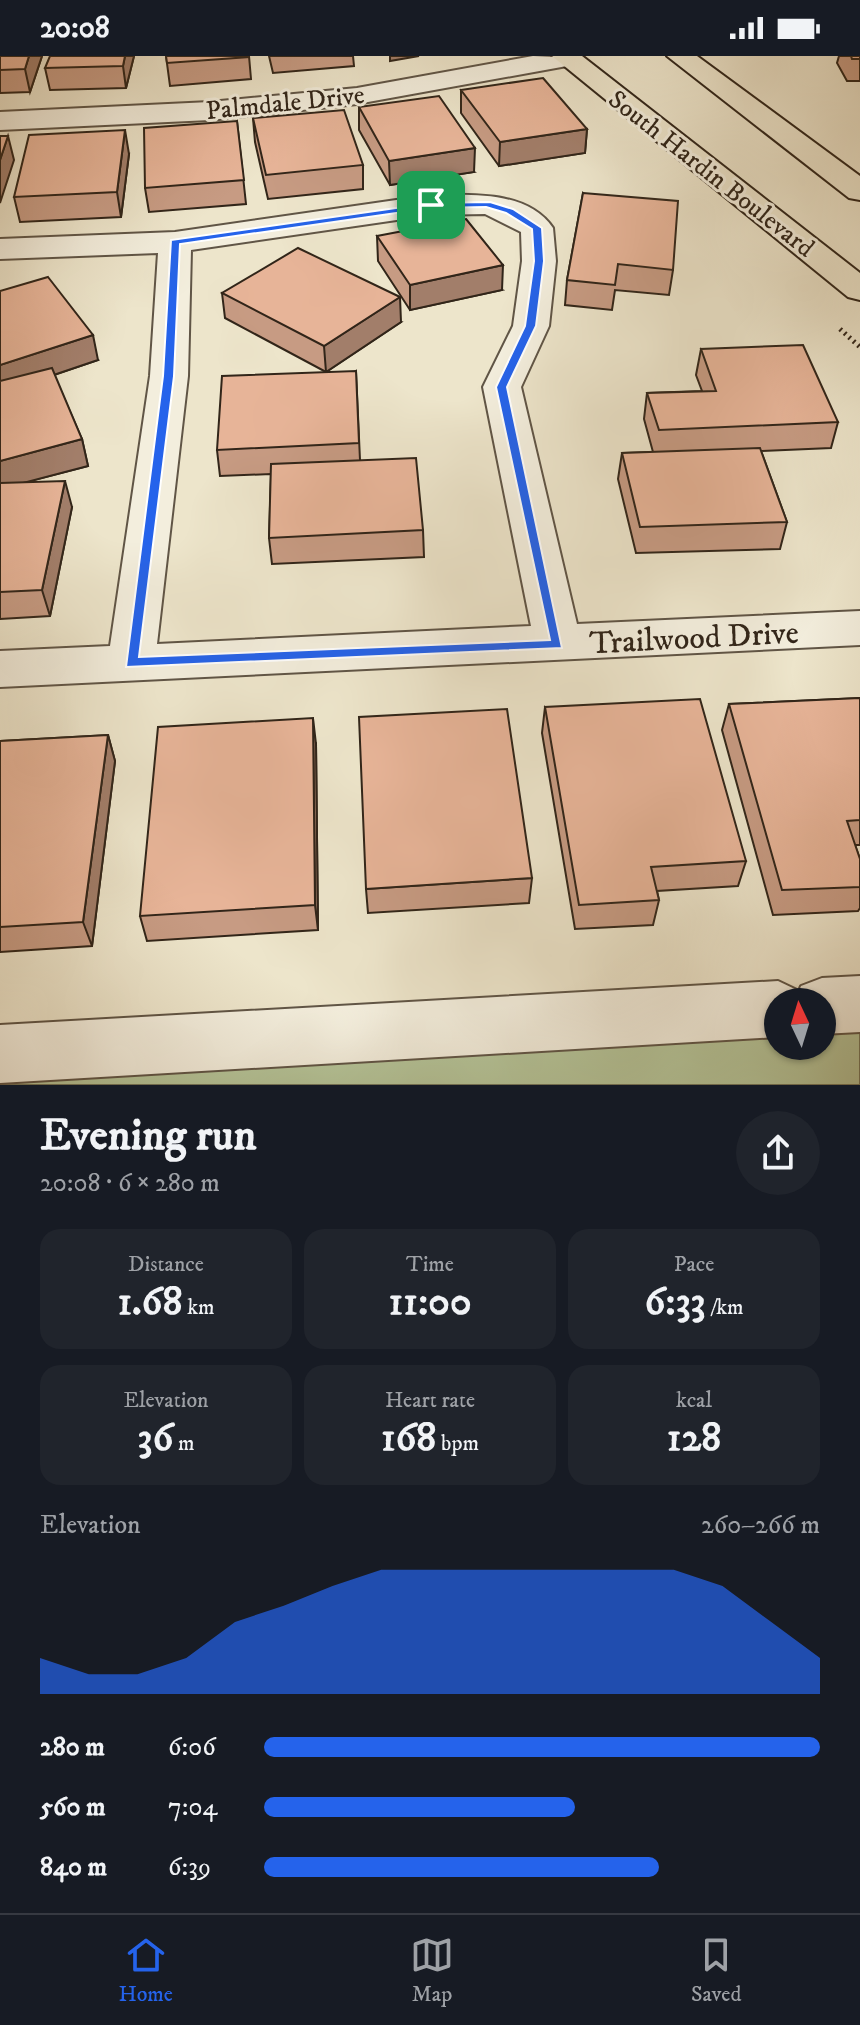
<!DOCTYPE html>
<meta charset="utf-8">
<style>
body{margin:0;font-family:"IM FELL DW Pica",serif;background:#20242c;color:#f1f3f6;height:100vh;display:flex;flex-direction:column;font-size:30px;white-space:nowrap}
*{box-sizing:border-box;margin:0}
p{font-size:26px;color:#9ea1a6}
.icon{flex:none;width:44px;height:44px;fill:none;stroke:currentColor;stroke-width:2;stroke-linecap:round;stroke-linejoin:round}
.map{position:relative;height:1029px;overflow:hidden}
.details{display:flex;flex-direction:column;background:#171b24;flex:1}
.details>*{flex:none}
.needle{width:52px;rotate:356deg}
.buttons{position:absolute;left:764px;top:932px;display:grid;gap:16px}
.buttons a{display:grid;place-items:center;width:72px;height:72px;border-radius:50%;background:#171b24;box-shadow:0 2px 6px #0004;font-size:40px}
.pin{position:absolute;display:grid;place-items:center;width:68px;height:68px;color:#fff;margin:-34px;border-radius:16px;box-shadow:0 4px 12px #0006}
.round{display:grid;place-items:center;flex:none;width:84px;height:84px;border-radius:42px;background:#20242c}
.head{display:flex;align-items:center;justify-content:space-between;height:136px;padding:0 40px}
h1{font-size:44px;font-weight:700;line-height:60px}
.metrics{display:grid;grid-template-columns:repeat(3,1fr);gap:12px;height:136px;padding:8px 40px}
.metrics div{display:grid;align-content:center;border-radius:20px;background:#20242c;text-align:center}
.metrics b{font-size:40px;font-weight:700}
.metrics small{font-size:22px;font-weight:400}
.metrics p{font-size:22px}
.chart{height:224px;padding:16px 40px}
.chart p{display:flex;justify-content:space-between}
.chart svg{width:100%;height:144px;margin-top:8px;fill:#2563eb;opacity:.7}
ul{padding:0 40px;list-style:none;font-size:26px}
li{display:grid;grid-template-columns:128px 96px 1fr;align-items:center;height:60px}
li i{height:20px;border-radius:10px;background:#2563eb}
.status{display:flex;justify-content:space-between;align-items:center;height:56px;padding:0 40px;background:#171b24;direction:ltr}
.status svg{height:22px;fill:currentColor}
.dock{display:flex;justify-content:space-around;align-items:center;height:112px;border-top:2px solid #363941;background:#171b24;font-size:22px;color:#9ea1a6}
.dock a{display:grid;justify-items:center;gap:4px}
.dock .on{color:#2563eb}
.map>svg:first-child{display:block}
.green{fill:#b5c59a;stroke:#73755a;stroke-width:2}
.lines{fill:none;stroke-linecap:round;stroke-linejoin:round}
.minor-casing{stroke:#605546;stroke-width:4}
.major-casing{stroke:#312519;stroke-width:4}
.path{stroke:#312519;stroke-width:5;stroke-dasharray:2 4;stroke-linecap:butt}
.minor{fill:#f3eedd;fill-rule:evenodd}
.major{fill:#ede5cb;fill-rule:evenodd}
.wall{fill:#c79b83;stroke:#312519;stroke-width:2}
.shaded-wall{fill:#a27e6a;stroke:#312519;stroke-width:2}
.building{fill:#e7b498;stroke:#312519;stroke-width:2}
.route{fill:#2563eb;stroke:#fff;stroke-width:2;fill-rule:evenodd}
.labels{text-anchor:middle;stroke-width:6;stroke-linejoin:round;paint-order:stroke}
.far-street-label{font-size:26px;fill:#312519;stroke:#f3eedd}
.street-label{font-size:32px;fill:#312519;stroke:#f3eedd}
</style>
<div class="status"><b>20:08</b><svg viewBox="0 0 49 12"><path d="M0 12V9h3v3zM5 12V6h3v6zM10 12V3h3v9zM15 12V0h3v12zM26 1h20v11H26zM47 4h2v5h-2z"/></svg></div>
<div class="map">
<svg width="860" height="1029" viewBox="0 0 860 1029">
<rect width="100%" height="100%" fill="#ede5cb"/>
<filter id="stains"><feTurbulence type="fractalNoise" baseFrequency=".0025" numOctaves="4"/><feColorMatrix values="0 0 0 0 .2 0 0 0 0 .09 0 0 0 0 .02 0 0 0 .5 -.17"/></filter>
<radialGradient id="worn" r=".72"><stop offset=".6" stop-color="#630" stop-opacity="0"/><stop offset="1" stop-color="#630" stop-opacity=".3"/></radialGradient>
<path class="green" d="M 860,965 L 860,1029 L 0,1029 L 0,1019 L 778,970 L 778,990 L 822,990 L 822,967 Z"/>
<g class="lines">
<g class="minor-casing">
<g id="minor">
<path d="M 533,0 L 580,2 L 576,8 L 567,10 L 357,48 L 210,64 L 0,74 L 0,56 L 210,46 L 357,32 Z"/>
<path d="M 431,139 C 471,139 527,134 553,172 L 556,205 L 549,270 L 521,331 L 577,568 L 860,555 L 860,589 L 0,631 L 0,595 L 110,590 L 150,320 L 158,197 L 0,203 L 0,183 L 175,176 ZM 485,158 L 521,176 L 522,205 L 513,270 L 483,331 L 531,570 L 157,588 L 188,320 L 191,194 L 431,159 Z"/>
<path d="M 860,920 L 860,976 L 822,978 L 822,946 L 778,946 L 778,981 L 0,1027 L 0,969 L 778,925 L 799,935 L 801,930 L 822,922 Z"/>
</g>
</g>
<g class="major-casing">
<g id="major">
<path d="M 552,0 L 582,0 L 860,217 L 860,244 L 848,241 Z"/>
<path d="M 667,0 L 697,0 L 860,120 L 860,144 L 849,142 Z"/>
</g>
</g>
<path class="path" d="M 840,273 L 860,291"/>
<use href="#minor" class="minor"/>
<use href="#major" class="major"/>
</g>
<g class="wall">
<path d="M 0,0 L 42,0 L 30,36 L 0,37 Z"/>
<path d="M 134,0 L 126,32 L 50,34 L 45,12 Z"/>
<path d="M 166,0 L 249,0 L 251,23 L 170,30 Z"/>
<path d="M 269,0 L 353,0 L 354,10 L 273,17 Z"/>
<path d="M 839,0 L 860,0 L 860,25 L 847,25 L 837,7 Z"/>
<path d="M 461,34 L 587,73 L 585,97 L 499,110 L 461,57 Z"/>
<path d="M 359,51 L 474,116 L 390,129 L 359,74 Z"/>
<path d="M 253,62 L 363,109 L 363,133 L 268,143 L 255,86 Z"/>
<path d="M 237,65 L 246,148 L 149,156 L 145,132 Z"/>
<path d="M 129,98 L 121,161 L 20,166 L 14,141 Z"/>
<path d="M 583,137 L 673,214 L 669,239 L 615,234 L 612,254 L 565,249 L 567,224 Z"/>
<path d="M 377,180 L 502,234 L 410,254 L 378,205 Z"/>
<path d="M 0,235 L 98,304 L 54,319 L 82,383 L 88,410 L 26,426 L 72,451 L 50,560 L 0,563 Z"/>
<path d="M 222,237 L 401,266 L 326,316 L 225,262 Z"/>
<path d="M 701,293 L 838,366 L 831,392 L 761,395 L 787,466 L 780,493 L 636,497 L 618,423 L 622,397 L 653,396 L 644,363 L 647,337 L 702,335 L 696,319 Z"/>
<path d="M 356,315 L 360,404 L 423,474 L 424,501 L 272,508 L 269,482 L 271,418 L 220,420 L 217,394 Z"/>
<path d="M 860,642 L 860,789 L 855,789 L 860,803 L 860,852 L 858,855 L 773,859 L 722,674 L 729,648 Z"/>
<path d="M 545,651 L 746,805 L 738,830 L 657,835 L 659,844 L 653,869 L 575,873 L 542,677 Z"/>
<path d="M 108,679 L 115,705 L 92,890 L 0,896 L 0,685 Z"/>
<path d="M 316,688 L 318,874 L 147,885 L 140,860 Z"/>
<path d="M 532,822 L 529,847 L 368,857 L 366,833 Z"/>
</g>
<g class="shaded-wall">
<path d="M 29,0 L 42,0 L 30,36 L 25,13 Z"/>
<path d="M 125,0 L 134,0 L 126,32 L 123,10 Z"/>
<path d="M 390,0 L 419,0 L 390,5 Z"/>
<path d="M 587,73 L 585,97 L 499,110 L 500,86 Z"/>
<path d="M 125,74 L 129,98 L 121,161 L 117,136 Z"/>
<path d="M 8,80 L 14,104 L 0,147 L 0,104 Z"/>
<path d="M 475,92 L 474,116 L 390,129 L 389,105 Z"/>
<path d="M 503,209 L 502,234 L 410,254 L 410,229 Z"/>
<path d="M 400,241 L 401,266 L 326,316 L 324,290 Z"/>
<path d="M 93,279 L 98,304 L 0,337 L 0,309 Z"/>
<path d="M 82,383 L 88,410 L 0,433 L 0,405 Z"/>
<path d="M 65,425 L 72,451 L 50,560 L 42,534 Z"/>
<path d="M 313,662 L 316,688 L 318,874 L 315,849 Z"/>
<path d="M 108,679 L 115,705 L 92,890 L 83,866 Z"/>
</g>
<g class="building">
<path d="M 0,0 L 29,0 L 25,13 L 0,14 Z"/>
<path d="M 50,0 L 125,0 L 123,10 L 45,12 Z"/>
<path d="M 166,0 L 249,0 L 249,1 L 167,7 Z"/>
<path d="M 851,0 L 860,0 L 860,3 L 852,3 Z"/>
<path d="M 543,22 L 587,73 L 500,86 L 461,34 Z"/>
<path d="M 439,40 L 475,92 L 389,105 L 359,51 Z"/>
<path d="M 344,54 L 363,109 L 266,119 L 253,62 Z"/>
<path d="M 237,65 L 244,124 L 145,132 L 144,72 Z"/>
<path d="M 125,74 L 117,136 L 14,141 L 29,79 Z"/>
<path d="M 0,80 L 8,80 L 0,104 Z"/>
<path d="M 583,137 L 678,145 L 673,214 L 618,208 L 615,229 L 567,224 Z"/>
<path d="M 466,163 L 503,209 L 410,229 L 377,180 Z"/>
<path d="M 298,192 L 400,241 L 324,290 L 222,237 Z"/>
<path d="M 48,221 L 93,279 L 0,309 L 0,235 Z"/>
<path d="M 803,289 L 838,366 L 659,374 L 647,337 L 716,335 L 701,293 Z"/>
<path d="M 52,312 L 82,383 L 0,405 L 0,325 Z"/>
<path d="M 356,315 L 359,387 L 217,394 L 222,320 Z"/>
<path d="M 760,392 L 787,466 L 640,471 L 622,397 Z"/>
<path d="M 416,402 L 423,474 L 269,482 L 271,408 Z"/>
<path d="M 65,425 L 42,534 L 0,536 L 0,427 Z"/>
<path d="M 860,642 L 860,764 L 847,765 L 860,803 L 860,831 L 782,834 L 729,648 Z"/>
<path d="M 700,643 L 746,805 L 651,811 L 659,844 L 579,849 L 545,651 Z"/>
<path d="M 507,653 L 532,822 L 366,833 L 359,661 Z"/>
<path d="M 313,662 L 315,849 L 140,860 L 158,671 Z"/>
<path d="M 108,679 L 83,866 L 0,871 L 0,685 Z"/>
</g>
<path class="route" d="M 490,146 L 513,153 L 542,172 L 544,205 L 536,270 L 507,331 L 562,592 L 126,611 L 163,320 L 171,184 L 431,147 ZM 486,151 L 506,157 L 532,173 L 534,205 L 525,270 L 496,331 L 550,584 L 139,601 L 174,320 L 180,188 L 431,152 Z"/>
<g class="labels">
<g class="far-street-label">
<text transform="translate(285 46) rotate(-6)" y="9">Palmdale Drive</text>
<text transform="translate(712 117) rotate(38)" y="9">South Hardin Boulevard</text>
</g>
<g class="street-label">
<text transform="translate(694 581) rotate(-3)" y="11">Trailwood Drive</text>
</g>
</g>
<rect width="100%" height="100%" filter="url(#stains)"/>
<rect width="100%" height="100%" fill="url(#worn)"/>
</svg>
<div class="buttons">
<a><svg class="needle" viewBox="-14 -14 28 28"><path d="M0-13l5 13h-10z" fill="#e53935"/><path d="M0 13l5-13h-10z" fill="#9ea1a6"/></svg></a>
</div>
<div class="pin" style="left:431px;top:149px;background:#1e9e55"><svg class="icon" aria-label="arrive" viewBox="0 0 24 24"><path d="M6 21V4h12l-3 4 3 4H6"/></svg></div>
</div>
<section class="details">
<div class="head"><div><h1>Evening run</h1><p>20:08 · 6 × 280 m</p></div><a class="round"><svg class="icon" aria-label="share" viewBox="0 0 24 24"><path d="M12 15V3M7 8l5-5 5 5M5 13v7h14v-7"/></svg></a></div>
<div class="metrics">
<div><p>Distance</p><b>1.68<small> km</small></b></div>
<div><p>Time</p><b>11:00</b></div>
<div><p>Pace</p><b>6:33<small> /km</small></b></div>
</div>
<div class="metrics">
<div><p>Elevation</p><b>36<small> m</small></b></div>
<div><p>Heart rate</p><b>168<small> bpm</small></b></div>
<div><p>kcal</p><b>128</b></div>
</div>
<div class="chart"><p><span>Elevation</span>260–266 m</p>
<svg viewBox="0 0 160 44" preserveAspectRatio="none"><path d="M0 44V33L10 38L20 38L30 33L40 22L50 17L60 11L70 6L80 6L90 6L100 6L110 6L120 6L130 6L140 11L150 22L160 33V44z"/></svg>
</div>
<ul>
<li><b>280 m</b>6:06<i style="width:100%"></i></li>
<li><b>560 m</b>7:04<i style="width:56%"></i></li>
<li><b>840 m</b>6:39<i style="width:71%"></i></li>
</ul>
</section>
<nav class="dock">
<a class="on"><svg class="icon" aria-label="home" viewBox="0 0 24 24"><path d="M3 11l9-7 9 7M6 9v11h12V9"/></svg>Home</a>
<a><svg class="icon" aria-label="map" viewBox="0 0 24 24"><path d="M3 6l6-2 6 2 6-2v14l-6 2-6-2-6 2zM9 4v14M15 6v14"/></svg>Map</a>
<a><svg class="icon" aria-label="saved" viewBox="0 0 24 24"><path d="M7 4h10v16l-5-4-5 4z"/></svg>Saved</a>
</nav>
